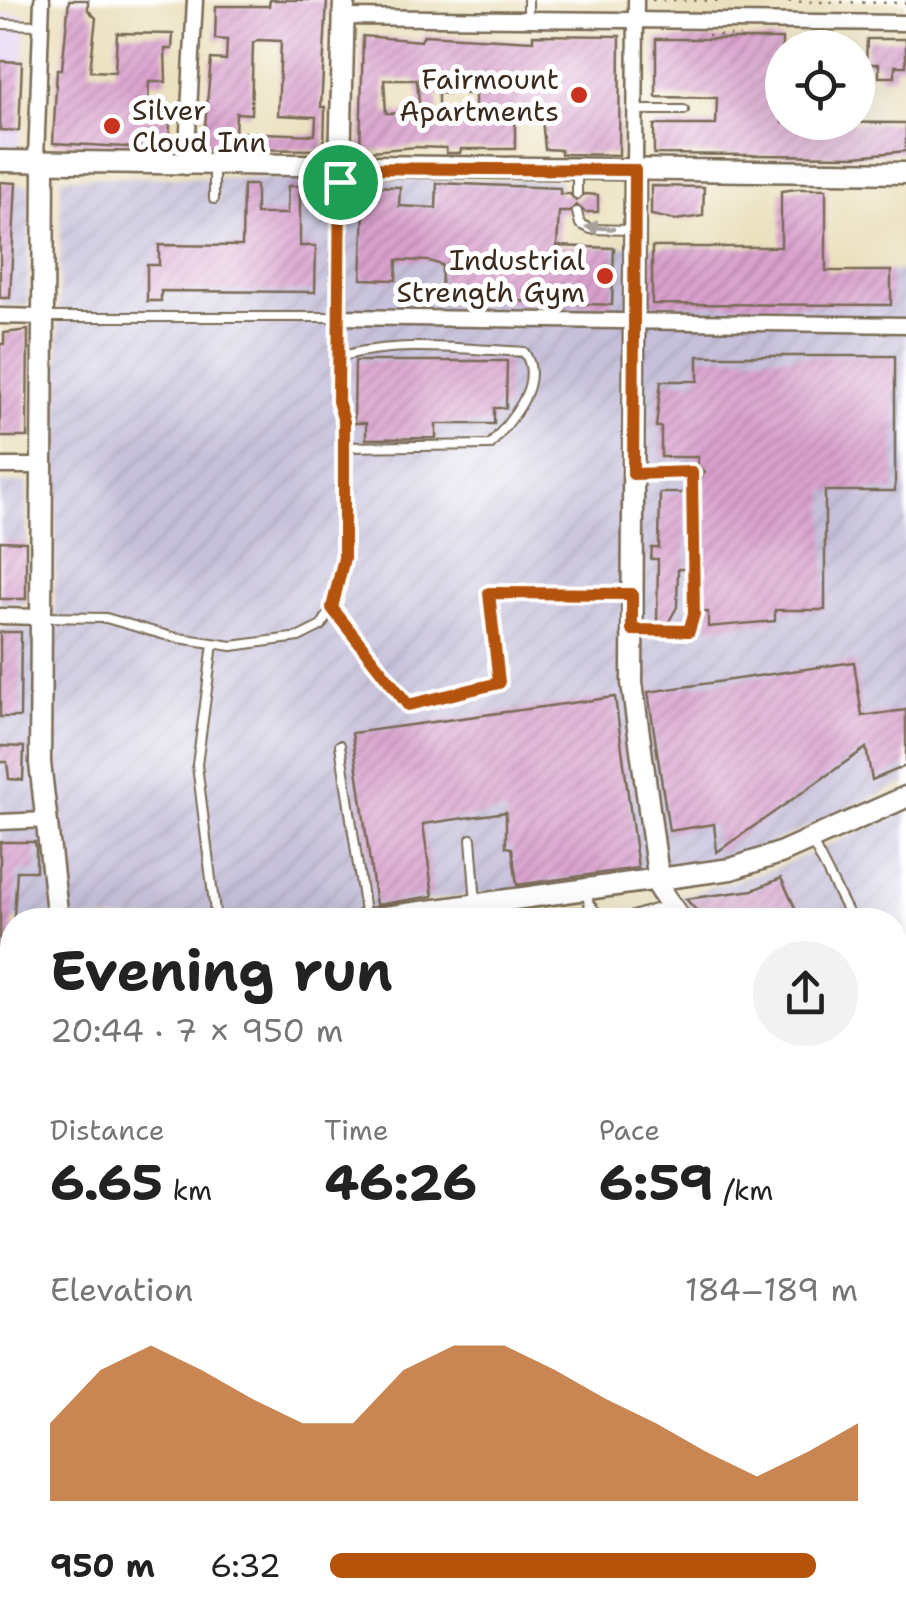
<!DOCTYPE html>
<meta charset="utf-8">
<style>
body{margin:0;font-family:"Shantell Sans",sans-serif;background:#f2f2f2;color:#222;height:100vh;display:flex;flex-direction:column;font-size:38px;white-space:nowrap}
*{box-sizing:border-box;margin:0}
p{font-size:32px;color:#767676}
.icon{flex:none;width:55px;height:55px;fill:none;stroke:currentColor;stroke-width:2;stroke-linecap:round;stroke-linejoin:round}
.map{position:relative;flex:1;overflow:hidden}
.drawer{position:absolute;left:0px;top:908px;width:908px;height:718px;display:flex;flex-direction:column;background:#fff;border-radius:40px 40px 0 0;box-shadow:0 10px 40px #0002}
.drawer>*{flex:none}
.fabs{position:absolute;left:765px;top:30px;display:grid;gap:20px}
.fabs a{display:grid;place-items:center;width:110px;height:110px;border-radius:50%;background:#fff;box-shadow:0 10px 40px #0002;font-size:50px}
.pin{position:absolute;display:grid;place-items:center;width:85px;height:85px;color:#fff;margin:-42px;border:5px solid #fff;border-radius:50%;box-shadow:0 2px 10px #0007}
.round{display:grid;place-items:center;flex:none;width:105px;height:105px;border-radius:52px;background:#f2f2f2}
.summary{display:flex;align-items:center;justify-content:space-between;height:170px;padding:0 50px}
h1{font-size:55px;font-weight:700;line-height:75px}
.figures{display:grid;grid-template-columns:repeat(3,1fr);gap:15px;height:170px;padding:10px 50px}
.figures div{display:grid;align-content:center}
.figures b{font-size:50px;font-weight:700}
.figures small{font-size:28px;font-weight:400}
.figures p{font-size:28px}
.chart{height:280px;padding:20px 50px}
.chart p{display:flex;justify-content:space-between}
.chart svg{width:100%;height:180px;margin-top:10px;fill:#b45309;opacity:.7}
ul{padding:0 50px;list-style:none;font-size:32px}
li{display:grid;grid-template-columns:160px 120px 1fr;align-items:center;height:75px}
li i{height:25px;border-radius:12px;background:#b45309}
.map>svg:first-child{display:block}
.built{fill:#e3d3f3}
.industrial{fill:url(#industrial-furrows)}
.building{fill:url(#building-hatch);fill-rule:evenodd}
.lines{fill:none;stroke-linecap:round;stroke-linejoin:round}
.lane-casing{stroke:#796a56;stroke-width:12}
.street-casing{stroke:#796a56;stroke-width:19}
.secondary-casing{stroke:#796a56;stroke-width:25}
.highway-casing{stroke:#796a56;stroke-width:30}
.path{stroke:#796a56;stroke-width:2.5;stroke-dasharray:2.5 8;stroke-linecap:butt}
.lane{stroke:#fff;stroke-width:8}
.street{stroke:#fff;stroke-width:14}
.secondary{stroke:#fff;stroke-width:20}
.highway{stroke:#fff;stroke-width:25}
.oneway{fill:#a79f9a}
.route-casing{stroke:#fff;stroke-width:20}
.route{stroke:#b45309;stroke-width:12}
.poi-dot{fill:#c8321e;stroke:#fff;stroke-width:4}
.labels{text-anchor:middle;stroke-width:10;stroke-linejoin:round;paint-order:stroke}
.poi-label{font-size:28px;fill:#3b2a1e;stroke:#fff;text-anchor:end}
</style>
<div class="map">
<svg width="906" height="1624" viewBox="0 0 906 1624">
<defs>
<pattern id="industrial-furrows" width="10" height="10" patternUnits="userSpaceOnUse" patternTransform="scale(2.5)"><rect width="10" height="10" fill="#c6c0da"/><path d="M-1 1l2-2M0 10L10 0M9 11l2-2" fill="none" stroke="#aba5bb"/></pattern>
<pattern id="building-hatch" width="6" height="6" patternUnits="userSpaceOnUse" patternTransform="scale(2.5)"><rect width="6" height="6" fill="#daa1ce"/><path d="M-1 1l2-2M0 6l6-6M5 7l2-2" fill="none" stroke="#b283a7"/></pattern>
</defs>
<rect width="100%" height="100%" fill="#fff"/>
<filter id="ink" filterUnits="userSpaceOnUse"><feTurbulence type="fractalNoise" baseFrequency=".01" numOctaves="2"/><feDisplacementMap in="SourceGraphic" scale="20" xChannelSelector="R" yChannelSelector="G"/><feConvolveMatrix kernelMatrix="1 2 1 2 8 2 1 2 1" color-interpolation-filters="sRGB"/></filter>
<filter id="wash" filterUnits="userSpaceOnUse"><feTurbulence type="fractalNoise" baseFrequency=".0048" numOctaves="4" result="noise"/><feDisplacementMap in="SourceGraphic" scale="40" xChannelSelector="R" yChannelSelector="G"/><feGaussianBlur stdDeviation="2.25" result="paint"/><feColorMatrix in="noise" values="0 0 0 0 0 0 0 0 0 0 0 0 0 0 0 0 0 1.4 0 .05"/><feComposite in="paint" operator="in"/></filter>
<g filter="url(#wash)">
<rect width="100%" height="100%" fill="#ebe0bd"/>
<path class="built" d="M 0,14 L 26,15 L 19,147 L 0,147 Z"/>
<g class="industrial">
<path d="M 61,177 L 560,180 L 558,246 L 797,247 L 798,271 L 906,271 L 906,783 L 758,849 L 701,863 L 292,920 L 12,920 L 12,961 L 0,962 L 0,628 L 54,627 Z"/>
<path d="M 0,182 L 30,185 L 27,306 L 0,305 Z"/>
<path d="M 0,483 L 27,483 L 26,604 L 0,604 Z"/>
<path d="M 906,812 L 906,1070 L 895,1074 L 895,920 L 700,920 L 679,897 L 776,868 Z"/>
<path d="M 12,992 L 12,1351 L 0,1339 L 0,994 Z"/>
<path d="M 906,1106 L 906,1624 L 273,1624 L 261,1613 L 895,1612 L 895,1111 Z"/>
<path d="M 0,1434 L 12,1447 L 12,1612 L 178,1613 L 190,1624 L 0,1624 Z"/>
</g>
<g id="blocks">
<g class="building">
<path d="M 69,0 L 88,0 L 88,10 L 96,18 L 90,71 L 115,72 L 117,33 L 173,34 L 172,49 L 165,49 L 166,82 L 149,82 L 148,104 L 171,105 L 169,143 L 162,143 L 162,149 L 53,143 L 57,69 L 62,69 Z"/>
<path d="M 270,0 L 327,0 L 321,107 L 325,107 L 324,150 L 203,149 L 211,59 L 226,60 L 227,40 L 215,39 L 216,6 L 269,6 ZM 258,40 L 281,41 L 278,115 L 316,117 L 315,135 L 235,132 L 236,113 L 251,114 L 253,43 Z"/>
<path d="M 424,35 L 533,41 L 533,35 L 620,36 L 619,155 L 561,154 L 561,150 L 545,149 L 542,119 L 515,118 L 515,149 L 461,149 L 460,153 L 446,153 L 446,148 L 416,147 L 360,152 L 363,36 L 421,41 ZM 384,80 L 417,80 L 420,114 L 386,113 ZM 438,93 L 475,94 L 475,122 L 438,121 Z"/>
<path d="M 656,39 L 782,39 L 782,122 L 906,123 L 906,151 L 856,156 L 654,154 L 654,125 L 716,125 L 717,98 L 656,97 Z"/>
<path d="M 867,39 L 906,39 L 906,66 L 895,66 L 895,77 L 879,77 L 879,64 L 866,64 Z"/>
<path d="M 0,61 L 22,62 L 19,131 L 0,130 Z"/>
<path d="M 0,182 L 16,183 L 10,298 L 0,298 Z"/>
<path d="M 437,183 L 560,188 L 560,194 L 570,194 L 576,201 L 584,194 L 598,195 L 598,212 L 585,212 L 576,205 L 570,212 L 559,212 L 557,246 L 614,248 L 612,305 L 441,298 L 442,265 L 429,261 L 397,260 L 396,280 L 361,279 L 365,186 L 400,187 L 399,206 L 436,208 Z"/>
<path d="M 243,185 L 256,185 L 256,214 L 287,214 L 288,186 L 300,186 L 300,246 L 316,246 L 315,292 L 161,291 L 161,301 L 147,301 L 147,265 L 159,265 L 159,245 L 242,246 Z"/>
<path d="M 651,186 L 704,187 L 703,216 L 676,220 L 651,215 Z"/>
<path d="M 797,189 L 826,189 L 826,271 L 891,271 L 891,305 L 652,304 L 652,247 L 781,247 L 781,191 Z"/>
<path d="M 28,330 L 27,437 L 0,437 L 0,344 L 4,344 L 4,333 Z"/>
<path d="M 698,356 L 895,356 L 895,491 L 825,491 L 825,610 L 775,610 L 775,621 L 708,627 L 708,612 L 701,612 L 700,480 L 705,472 L 698,466 L 698,457 L 661,457 L 661,427 L 656,427 L 661,381 L 698,381 Z"/>
<path d="M 355,361 L 507,361 L 506,408 L 494,408 L 494,424 L 436,424 L 436,438 L 366,439 L 366,423 L 354,423 Z"/>
<path d="M 660,493 L 685,493 L 686,569 L 678,569 L 677,607 L 668,623 L 657,623 L 658,559 L 651,559 L 652,548 L 659,548 Z"/>
<path d="M 0,541 L 26,542 L 26,599 L 0,599 Z"/>
<path d="M 0,632 L 21,632 L 20,717 L 0,717 Z"/>
<path d="M 854,662 L 862,716 L 906,710 L 906,766 L 872,780 L 866,748 L 717,852 L 714,824 L 669,831 L 648,692 Z"/>
<path d="M 615,697 L 638,868 L 517,885 L 512,848 L 506,847 L 506,812 L 423,824 L 433,896 L 376,905 L 352,733 Z"/>
<path d="M 0,746 L 24,747 L 23,780 L 9,779 L 7,762 L 0,762 Z"/>
<path d="M 0,842 L 35,842 L 36,849 L 36,871 L 17,871 L 12,945 L 0,947 Z"/>
<path d="M 781,878 L 801,920 L 705,920 L 686,899 L 753,890 Z"/>
<rect x="895" y="987" width="11" height="52"/>
<path d="M 12,1036 L 12,1094 L 0,1081 L 0,1047 Z"/>
<path d="M 895,1142 L 906,1145 L 906,1237 L 895,1234 L 900,1203 L 895,1202 Z"/>
<path d="M 0,1193 L 12,1205 L 12,1348 L 0,1336 Z"/>
<path d="M 895,1303 L 906,1306 L 906,1427 L 895,1425 Z"/>
<path d="M 0,1453 L 12,1459 L 12,1612 L 21,1612 L 33,1624 L 8,1624 L 0,1616 Z"/>
<path d="M 307,1612 L 450,1612 L 450,1624 L 306,1624 Z"/>
<path d="M 471,1612 L 542,1612 L 541,1624 L 470,1624 Z"/>
<path d="M 580,1612 L 688,1612 L 712,1624 L 580,1624 Z"/>
<path d="M 779,1612 L 873,1612 L 873,1624 L 778,1624 Z"/>
</g>
</g>
</g>
<g filter="url(#ink)">
<use href="#blocks" fill-opacity="0" stroke="#796a56" stroke-width="2.5"/>
<g class="lines">
<g class="lane-casing">
<g id="lane">
<path d="M 528,19 L 528,0"/>
<path d="M 0,24 L 41,25"/>
<path d="M 636,110 L 684,110"/>
<path d="M 214,166 L 214,199"/>
<path d="M 577,194 L 577,170"/>
<path d="M 577,212 L 580,224 L 591,229 L 630,230"/>
<path d="M 339,357 C 395,340 465,349 524,352 C 546,383 510,422 490,445 L 344,447"/>
<path d="M 637,473 L 698,473"/>
<path d="M 332,608 L 408,705 L 499,683 L 489,593 L 632,594"/>
<path d="M 41,617 L 106,618 L 172,637 L 232,646 L 299,637 L 321,626 L 332,608 L 344,558 L 339,317 L 45,317"/>
<path d="M 636,630 L 689,631 L 694,613 L 692,473"/>
<path d="M 213,644 L 197,765 L 216,920"/>
<path d="M 340,745 L 366,919"/>
<path d="M 471,839 L 476,904"/>
<path d="M 811,840 L 852,920"/>
<path d="M 586,891 L 589,904 L 604,920"/>
<path d="M 621,920 L 667,905"/>
<path d="M 895,955 L 906,960"/>
<path d="M 0,986 L 12,999"/>
<path d="M 0,1120 L 12,1134"/>
<path d="M 895,1125 L 906,1127"/>
<path d="M 61,1624 L 73,1612"/>
<path d="M 154,1624 L 164,1612"/>
<path d="M 458,1624 L 458,1612"/>
<path d="M 563,1624 L 564,1612"/>
</g>
</g>
<g class="street-casing">
<g id="street">
<path d="M 344,17 L 906,23"/>
<path d="M 36,158 L 42,0"/>
<path d="M 186,167 L 195,0"/>
<path d="M 340,168 L 339,317 L 906,325"/>
<path d="M 635,170 L 636,0"/>
<path d="M 0,316 L 44,317"/>
<path d="M 0,466 L 43,466"/>
<path d="M 0,616 L 41,617"/>
<path d="M 0,822 L 47,820"/>
</g>
</g>
<g class="secondary-casing">
<g id="secondary">
<path d="M 0,161 L 906,173"/>
<path d="M 340,168 L 344,0"/>
<path d="M 635,170 L 632,683 L 660,890 L 681,920"/>
<path d="M 44,171 L 40,763 L 58,920"/>
<path d="M 364,920 L 731,869 L 780,853 L 906,797"/>
<path d="M 0,973 L 12,971"/>
<path d="M 895,1091 L 906,1088"/>
</g>
</g>
<g class="highway-casing">
<g id="highway">
<path d="M 0,1389 L 12,1401"/>
<path d="M 224,1612 L 236,1624"/>
</g>
</g>
<g class="path">
<path d="M 652,0 L 906,3"/>
<path d="M 708,35 L 740,36"/>
</g>
<use href="#lane" class="lane"/>
<use href="#street" class="street"/>
<use href="#secondary" class="secondary"/>
<use href="#highway" class="highway"/>
</g>
<defs><path id="oneway-solid" d="M-6-.8H1V-3.2L6.5 0L1 3.2V.8H-6Z" transform="scale(2.5)"/></defs>
<use class="oneway" href="#oneway-solid" transform="translate(600 228) rotate(-176)"/>
</g>
<g class="lines" filter="url(#ink)">
<g class="route-casing">
<path id="route" d="M 340,168 L 635,170 L 633,474 L 692,472 L 694,614 L 689,631 L 632,630 L 632,594 L 489,593 L 499,683 L 408,705 L 332,608 L 344,558 L 344,422 L 338,401 Z"/>
</g>
<use href="#route" class="route"/>
</g>
<g class="poi-dot">
<circle cx="579" cy="95" r="10"/>
<circle cx="112" cy="126" r="10"/>
<circle cx="605" cy="276" r="10"/>
</g>
<g class="labels">
<g class="poi-label">
<text x="559" y="89">Fairmount<tspan x="559" dy="32">Apartments</tspan></text>
<text x="132" y="120" text-anchor="start">Silver<tspan x="132" dy="32">Cloud Inn</tspan></text>
<text x="585" y="270">Industrial<tspan x="585" dy="32">Strength Gym</tspan></text>
</g>
</g>
</svg>
<div class="fabs">
<a><svg class="icon" aria-label="locate" viewBox="0 0 24 24"><circle cx="12" cy="12" r="6"/><path d="M12 2v4M12 18v4M2 12h4M18 12h4"/></svg></a>
</div>
<div class="pin" style="left:340px;top:182px;background:#1e9e55"><svg class="icon" aria-label="arrive" viewBox="0 0 24 24"><path d="M6 21V4h12l-3 4 3 4H6"/></svg></div>
<section class="drawer">
<div class="summary"><div><h1>Evening run</h1><p>20:44 · 7 × 950 m</p></div><a class="round"><svg class="icon" aria-label="share" viewBox="0 0 24 24"><path d="M12 15V3M7 8l5-5 5 5M5 13v7h14v-7"/></svg></a></div>
<div class="figures">
<div><p>Distance</p><b>6.65<small> km</small></b></div>
<div><p>Time</p><b>46:26</b></div>
<div><p>Pace</p><b>6:59<small> /km</small></b></div>
</div>
<div class="chart"><p><span>Elevation</span>184–189 m</p>
<svg viewBox="0 0 160 44" preserveAspectRatio="none"><path d="M0 44V25L10 12L20 6L30 12L40 19L50 25L60 25L70 12L80 6L90 6L100 12L110 19L120 25L130 32L140 38L150 32L160 25V44z"/></svg>
</div>
<ul>
<li><b>950 m</b>6:32<i style="width:92%"></i></li>
</ul>
</section>
</div>
